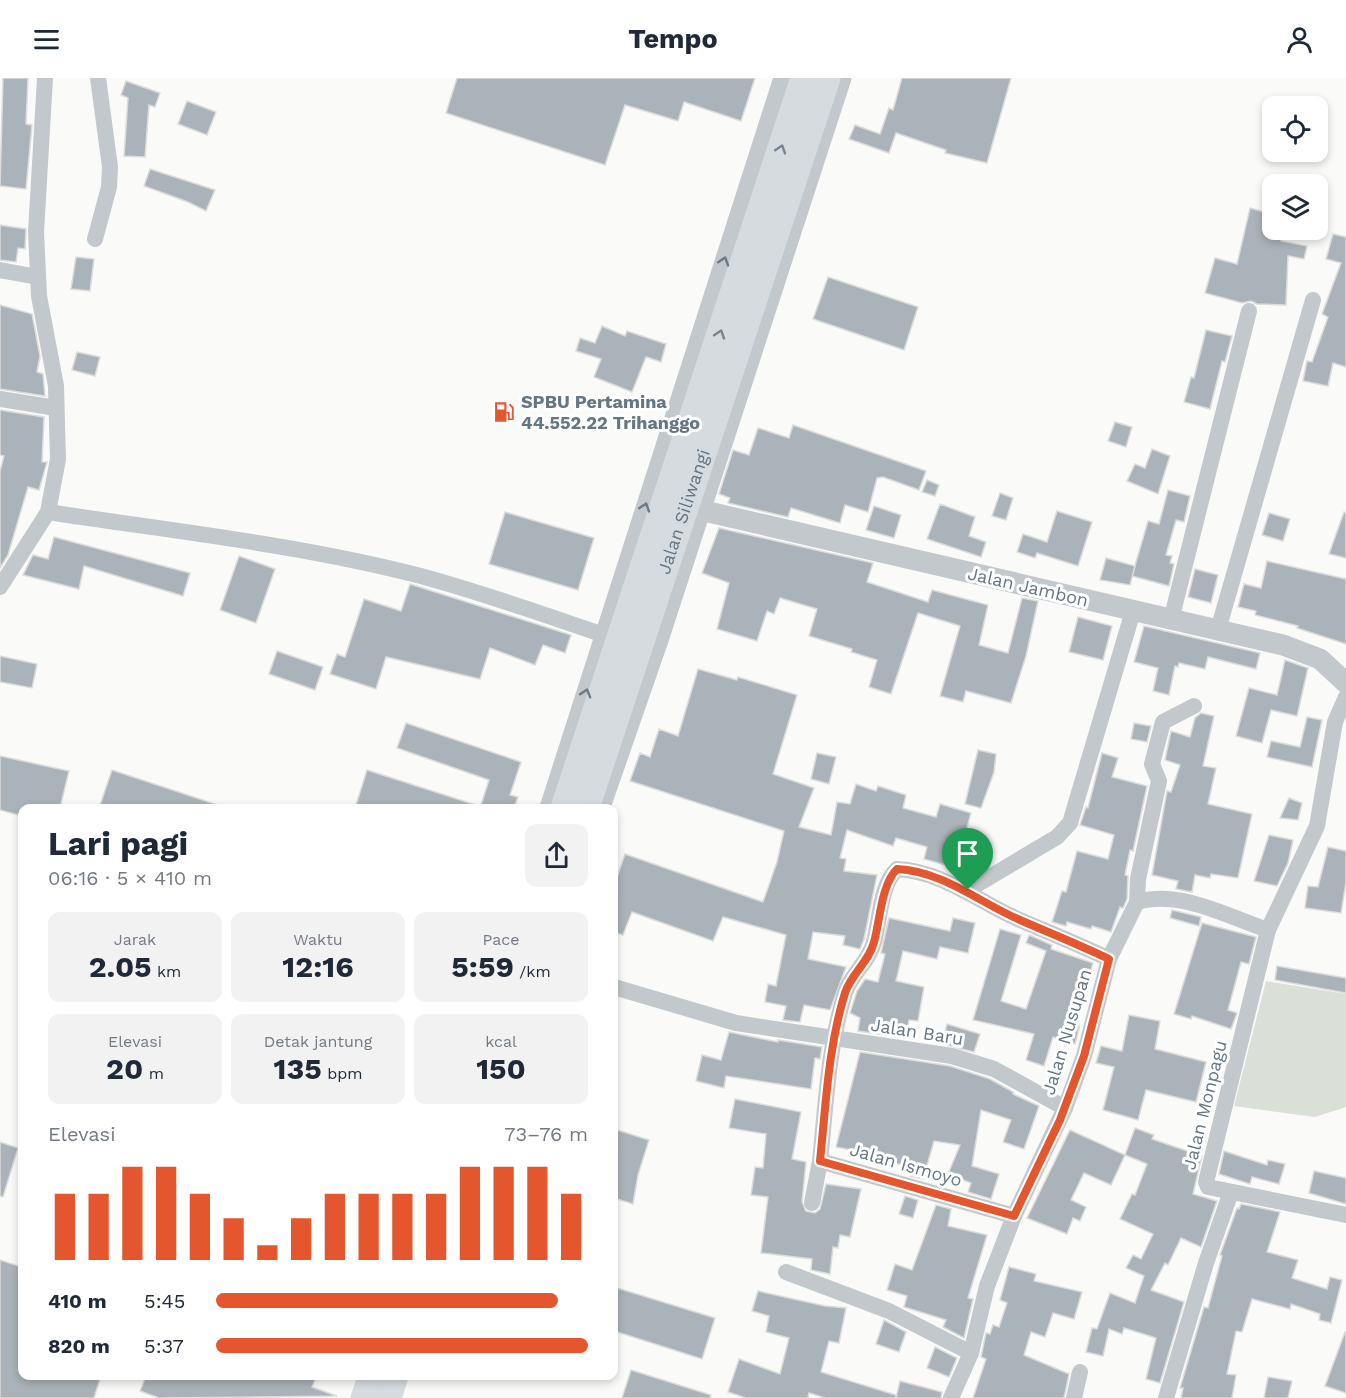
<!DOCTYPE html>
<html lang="id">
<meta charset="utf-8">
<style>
body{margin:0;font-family:"Work Sans",sans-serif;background:#f2f2f3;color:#1f2937;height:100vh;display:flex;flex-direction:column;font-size:22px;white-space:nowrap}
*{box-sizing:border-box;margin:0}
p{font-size:20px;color:#747a83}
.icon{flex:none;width:33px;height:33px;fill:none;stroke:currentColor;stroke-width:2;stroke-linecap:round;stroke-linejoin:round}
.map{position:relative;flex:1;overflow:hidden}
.side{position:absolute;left:18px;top:726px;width:600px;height:576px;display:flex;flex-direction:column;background:#fff;border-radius:12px;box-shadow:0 3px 9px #0003}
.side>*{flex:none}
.controls{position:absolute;left:1262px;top:18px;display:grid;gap:12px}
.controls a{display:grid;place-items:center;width:66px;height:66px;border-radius:12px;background:#fff;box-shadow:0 3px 9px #0003;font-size:30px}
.pin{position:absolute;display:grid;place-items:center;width:51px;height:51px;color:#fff;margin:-62px -26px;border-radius:50% 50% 50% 0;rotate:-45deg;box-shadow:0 0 6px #0007}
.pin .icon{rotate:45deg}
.round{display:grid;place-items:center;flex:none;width:63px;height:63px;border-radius:12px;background:#f2f2f3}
.summary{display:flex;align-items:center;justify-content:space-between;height:102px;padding:0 30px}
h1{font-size:33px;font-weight:700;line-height:45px}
.stats{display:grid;grid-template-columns:repeat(3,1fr);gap:9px;height:102px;padding:6px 30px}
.stats div{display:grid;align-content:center;border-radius:12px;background:#f2f2f3;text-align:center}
.stats b{font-size:30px;font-weight:700}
.stats small{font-size:16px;font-weight:400}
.stats p{font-size:16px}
.chart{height:168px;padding:12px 30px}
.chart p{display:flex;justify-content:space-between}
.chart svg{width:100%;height:108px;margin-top:6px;stroke:#e4572e;stroke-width:6}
ul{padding:0 30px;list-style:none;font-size:20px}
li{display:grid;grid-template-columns:96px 72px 1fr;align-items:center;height:45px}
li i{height:15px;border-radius:8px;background:#e4572e}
header{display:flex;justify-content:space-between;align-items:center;height:78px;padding:0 30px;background:#fff;font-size:27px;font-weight:700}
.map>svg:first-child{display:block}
.green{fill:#dadfd7}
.building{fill:#aab3b9;stroke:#dcdcda;stroke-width:1.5}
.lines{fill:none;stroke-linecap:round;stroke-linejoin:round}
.minor{stroke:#c3c8cc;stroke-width:16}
.tertiary{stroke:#c3c8cc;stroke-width:21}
.trunk{stroke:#d6dbdf;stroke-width:27}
.oneway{stroke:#768591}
.oneway2{stroke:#6a7a87}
.route-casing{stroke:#fff;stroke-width:12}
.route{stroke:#e4572e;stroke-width:8}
.labels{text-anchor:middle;stroke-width:6;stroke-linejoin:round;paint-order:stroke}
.poi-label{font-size:18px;font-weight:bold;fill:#657683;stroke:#fff;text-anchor:start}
.street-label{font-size:18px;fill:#657683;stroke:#fff}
</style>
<header><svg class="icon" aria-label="menu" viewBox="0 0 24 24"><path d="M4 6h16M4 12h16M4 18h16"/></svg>Tempo<svg class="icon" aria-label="person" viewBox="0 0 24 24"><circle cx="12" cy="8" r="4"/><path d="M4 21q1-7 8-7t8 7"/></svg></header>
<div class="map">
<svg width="1346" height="1320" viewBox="0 0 1346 1320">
<rect width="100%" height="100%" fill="#fafaf8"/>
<path class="green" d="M 1266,903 L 1346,916 L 1346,1029 L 1315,1039 L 1234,1028 Z"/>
<g class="building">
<path d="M 3,0 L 28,0 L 26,46 L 32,47 L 26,111 L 0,108 Z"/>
<path d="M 457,0 L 755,0 L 741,43 L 684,24 L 678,43 L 625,27 L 605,87 L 446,35 Z"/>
<path d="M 902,0 L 1011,0 L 987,85 L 945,75 L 946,72 L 896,55 L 889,75 L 849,61 L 855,47 L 880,56 L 889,30 L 893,32 Z"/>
<path d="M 126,3 L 160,15 L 155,29 L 149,27 L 145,79 L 124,78 L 128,20 L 121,17 Z"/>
<path d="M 187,23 L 216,34 L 207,57 L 178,46 Z"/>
<path d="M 150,91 L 215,112 L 206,133 L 188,124 L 144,108 Z"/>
<path d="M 1250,130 L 1272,136 L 1272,152 L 1284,152 L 1281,163 L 1307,168 L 1304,181 L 1288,178 L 1286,227 L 1257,226 L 1251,223 L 1242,225 L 1205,215 L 1215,180 L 1237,186 Z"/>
<path d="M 0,147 L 26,151 L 25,171 L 18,170 L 16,184 L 0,182 Z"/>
<path d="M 1333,156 L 1346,159 L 1346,289 L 1333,285 L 1328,308 L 1303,303 L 1307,283 L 1312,284 L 1328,239 L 1322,236 L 1341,185 L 1326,181 Z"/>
<path d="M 76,179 L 94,181 L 90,213 L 71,211 Z"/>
<path d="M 828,199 L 918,229 L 904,272 L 813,241 Z"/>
<path d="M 0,227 L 32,236 L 40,278 L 37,294 L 43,296 L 45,318 L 0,311 Z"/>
<path d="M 602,248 L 625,258 L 627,253 L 666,266 L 661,284 L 646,279 L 632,314 L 594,299 L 601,281 L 576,273 L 580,260 L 595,265 Z"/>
<path d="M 1206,252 L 1232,258 L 1225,284 L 1222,283 L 1210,331 L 1184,324 L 1191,299 L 1194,300 Z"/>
<path d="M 77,274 L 100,279 L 95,298 L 72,292 Z"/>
<path d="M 0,332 L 44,339 L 42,384 L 47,384 L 39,412 L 28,409 L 8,477 L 0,490 L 0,393 L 4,378 L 0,377 Z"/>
<path d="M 1115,344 L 1132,349 L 1126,369 L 1108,363 Z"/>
<path d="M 793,347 L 926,393 L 919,412 L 883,399 L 877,400 L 868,434 L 845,427 L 840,445 L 791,430 L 788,439 L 728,425 L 730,420 L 719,416 L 733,372 L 749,377 L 758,350 L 789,360 Z"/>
<path d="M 1152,371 L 1170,378 L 1158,416 L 1127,403 L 1135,386 L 1145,390 Z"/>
<path d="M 927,402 L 939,407 L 935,418 L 922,414 Z"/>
<path d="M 1168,412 L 1190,418 L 1184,444 L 1176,442 L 1166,477 L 1172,478 L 1170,485 L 1174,486 L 1169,508 L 1132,498 L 1148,443 L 1159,446 Z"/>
<path d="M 1000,415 L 1013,420 L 1006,442 L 992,438 Z"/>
<path d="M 940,426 L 975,439 L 969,458 L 986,464 L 981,479 L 927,461 Z"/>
<path d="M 874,428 L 901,437 L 894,460 L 866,452 Z"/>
<path d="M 1057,433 L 1092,444 L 1078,488 L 1037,475 L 1035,480 L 1017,474 L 1023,456 L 1047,464 Z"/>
<path d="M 505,434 L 594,460 L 578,512 L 489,486 Z"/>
<path d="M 1344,434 L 1346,435 L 1346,480 L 1329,476 Z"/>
<path d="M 1269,435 L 1290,441 L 1283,463 L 1262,457 Z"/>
<path d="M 719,450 L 873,485 L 867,504 L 928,524 L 932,512 L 988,527 L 979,567 L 1008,575 L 1022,520 L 1038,523 L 1026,578 L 1011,625 L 966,613 L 963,624 L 940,618 L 960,548 L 918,535 L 891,616 L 869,609 L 877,582 L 851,574 L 852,571 L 809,558 L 817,531 L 780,520 L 774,536 L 767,533 L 757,563 L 717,551 L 729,505 L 702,495 Z"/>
<path d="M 54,459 L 190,495 L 183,518 L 84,488 L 79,511 L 23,497 L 33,477 L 48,481 Z"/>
<path d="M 239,478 L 275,491 L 256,545 L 220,532 Z"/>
<path d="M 1106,480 L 1135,488 L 1130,507 L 1100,502 Z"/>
<path d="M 1267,483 L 1346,501 L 1346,566 L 1297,550 L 1298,548 L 1255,537 L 1256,533 L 1238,529 L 1244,506 L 1261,510 Z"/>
<path d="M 1195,491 L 1218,497 L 1211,525 L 1188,519 Z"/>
<path d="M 410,506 L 571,557 L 565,575 L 543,567 L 535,587 L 490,570 L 480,601 L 386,579 L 376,611 L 330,596 L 337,576 L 345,579 L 364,521 L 401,533 Z"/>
<path d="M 1078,539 L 1112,548 L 1103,582 L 1069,574 Z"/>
<path d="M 1144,548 L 1260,575 L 1256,591 L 1208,579 L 1205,591 L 1179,585 L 1178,589 L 1175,588 L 1169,617 L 1153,613 L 1158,590 L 1134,584 Z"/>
<path d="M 277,573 L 323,589 L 315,612 L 269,596 Z"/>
<path d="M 0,578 L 37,586 L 32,610 L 0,604 Z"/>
<path d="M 1285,582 L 1308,590 L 1297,638 L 1271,632 L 1262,665 L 1236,658 L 1249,610 L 1277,617 Z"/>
<path d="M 698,591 L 737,602 L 738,599 L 797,617 L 773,696 L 814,710 L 799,749 L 831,757 L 837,724 L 850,726 L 856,706 L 876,713 L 878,708 L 906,717 L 903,730 L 936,739 L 940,726 L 971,735 L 962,768 L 965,769 L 959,791 L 924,781 L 927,769 L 896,760 L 893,768 L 847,752 L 840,780 L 846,781 L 844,793 L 877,797 L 864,861 L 860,871 L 843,867 L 845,858 L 813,854 L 808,881 L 846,889 L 830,932 L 804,927 L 800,944 L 783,942 L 786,928 L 765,924 L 768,906 L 776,908 L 786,857 L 723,839 L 713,863 L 632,834 L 623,857 L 614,854 L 614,808 L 625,776 L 763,824 L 777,784 L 784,753 L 630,703 L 640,675 L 650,679 L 659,651 L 678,658 Z"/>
<path d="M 1201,635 L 1214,638 L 1203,688 L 1216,690 L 1208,726 L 1252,736 L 1238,800 L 1211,796 L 1210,800 L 1195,797 L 1192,814 L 1176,811 L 1178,803 L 1152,797 L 1167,713 L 1171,714 L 1180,687 L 1165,682 L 1171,653 L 1190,659 L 1195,640 Z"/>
<path d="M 1307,639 L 1322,642 L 1312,689 L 1267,679 L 1271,663 L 1300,669 Z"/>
<path d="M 406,645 L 521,684 L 510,717 L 518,719 L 514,730 L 480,730 L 489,702 L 397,670 Z"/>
<path d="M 1134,645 L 1151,648 L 1147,664 L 1131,661 Z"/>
<path d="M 978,672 L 996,676 L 994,694 L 981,730 L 965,726 Z"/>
<path d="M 817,675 L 836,679 L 829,706 L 811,701 Z"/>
<path d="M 1102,675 L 1118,680 L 1112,699 L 1147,708 L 1133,773 L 1130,772 L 1125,797 L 1128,798 L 1127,821 L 1123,830 L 1120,829 L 1111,854 L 1092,848 L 1091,851 L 1067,844 L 1066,848 L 1052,844 L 1062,813 L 1066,814 L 1077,773 L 1108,781 L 1114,757 L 1080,747 L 1086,729 L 1088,730 Z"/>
<path d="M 0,678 L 69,693 L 60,730 L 22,730 L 22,738 L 0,732 Z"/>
<path d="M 112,692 L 221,728 L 221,730 L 99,730 Z"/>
<path d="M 367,692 L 479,728 L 478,730 L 355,730 Z"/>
<path d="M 1289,720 L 1302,725 L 1298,742 L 1280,740 Z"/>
<path d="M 1269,757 L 1293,762 L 1288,785 L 1277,808 L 1254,803 Z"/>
<path d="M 1328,769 L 1346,773 L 1346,804 L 1341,835 L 1305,830 L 1308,808 L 1318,809 Z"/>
<path d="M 1172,832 L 1201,839 L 1199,848 L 1170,840 Z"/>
<path d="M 889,840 L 950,853 L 953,840 L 975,845 L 968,875 L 940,869 L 937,881 L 903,873 L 896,903 L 924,909 L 918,943 L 909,942 L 906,960 L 858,953 L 860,940 L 850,935 L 857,913 L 865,901 L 878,904 L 885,876 L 881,875 Z"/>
<path d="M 1202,845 L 1256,859 L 1249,886 L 1241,884 L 1228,932 L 1237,935 L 1231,951 L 1192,938 L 1191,941 L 1174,936 Z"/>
<path d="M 1000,851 L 1021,857 L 1001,923 L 1026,931 L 1046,873 L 1026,865 L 1029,857 L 1052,867 L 1051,871 L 1093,885 L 1076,944 L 1079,946 L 1079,951 L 1075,966 L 1053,959 L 1044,988 L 1026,982 L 1034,956 L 973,942 Z"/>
<path d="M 1277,888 L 1346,900 L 1346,915 L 1275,902 Z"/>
<path d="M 1129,937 L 1160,943 L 1155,971 L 1206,984 L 1196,1024 L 1146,1012 L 1138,1042 L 1103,1032 L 1114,989 L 1096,985 L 1101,968 L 1122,973 Z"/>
<path d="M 947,946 L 980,956 L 974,974 L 942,966 Z"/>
<path d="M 729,954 L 778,964 L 778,962 L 822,969 L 820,981 L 815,980 L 811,1011 L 726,998 L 724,1010 L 696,1003 L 702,977 L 721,982 Z"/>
<path d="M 860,974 L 950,988 L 990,1001 L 1013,1014 L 1013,1016 L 1039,1028 L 1024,1071 L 1003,1064 L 1011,1042 L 981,1032 L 972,1088 L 999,1096 L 991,1121 L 968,1114 L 971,1105 L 948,1096 L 960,1067 L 934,1063 L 923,1101 L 910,1098 L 913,1089 L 869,1080 L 870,1076 L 836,1069 Z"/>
<path d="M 735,1021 L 801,1034 L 792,1081 L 806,1084 L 802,1124 L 806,1133 L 815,1135 L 820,1131 L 826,1106 L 861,1111 L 850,1159 L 840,1157 L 838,1170 L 833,1169 L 830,1196 L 811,1192 L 812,1181 L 761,1175 L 768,1119 L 751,1117 L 755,1089 L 763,1090 L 766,1056 L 729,1050 Z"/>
<path d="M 1135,1050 L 1154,1057 L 1152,1061 L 1202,1078 L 1193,1116 L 1217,1123 L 1201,1169 L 1181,1160 L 1168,1187 L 1165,1185 L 1151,1212 L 1184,1224 L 1160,1305 L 1146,1301 L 1156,1260 L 1124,1250 L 1122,1256 L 1109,1251 L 1103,1278 L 1086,1274 L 1092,1250 L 1097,1251 L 1110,1215 L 1135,1225 L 1144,1198 L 1126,1190 L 1133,1177 L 1141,1181 L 1153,1156 L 1120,1141 L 1132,1116 L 1135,1117 L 1147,1086 L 1125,1077 Z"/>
<path d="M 614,1051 L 649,1062 L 638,1097 L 633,1126 L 614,1120 Z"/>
<path d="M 1070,1052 L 1125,1077 L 1111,1107 L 1084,1095 L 1071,1122 L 1086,1129 L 1080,1143 L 1073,1140 L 1067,1156 L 1027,1140 Z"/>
<path d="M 0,1064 L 18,1070 L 3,1119 L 0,1118 Z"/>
<path d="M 1224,1073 L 1267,1087 L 1268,1082 L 1285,1086 L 1279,1106 L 1252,1099 L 1250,1106 L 1219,1096 Z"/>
<path d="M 1314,1093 L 1346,1100 L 1346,1126 L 1309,1115 Z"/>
<path d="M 905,1118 L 918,1122 L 913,1140 L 899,1136 Z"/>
<path d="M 1241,1126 L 1280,1134 L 1267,1174 L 1298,1182 L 1292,1200 L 1327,1211 L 1330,1199 L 1342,1202 L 1331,1245 L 1319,1242 L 1320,1236 L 1291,1226 L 1290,1231 L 1252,1221 L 1242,1254 L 1236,1253 L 1227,1296 L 1236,1297 L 1232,1320 L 1181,1320 L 1183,1310 L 1180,1310 L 1204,1229 L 1208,1230 L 1222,1178 L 1220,1177 L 1237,1130 L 1239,1131 Z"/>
<path d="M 936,1127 L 951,1131 L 948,1148 L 987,1157 L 968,1220 L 973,1221 L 964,1260 L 943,1249 L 946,1242 L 904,1229 L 907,1218 L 887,1212 L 895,1186 L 912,1192 Z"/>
<path d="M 0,1182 L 22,1189 L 22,1298 L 101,1298 L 94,1320 L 0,1320 Z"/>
<path d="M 1009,1189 L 1036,1196 L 1034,1203 L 1082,1214 L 1074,1241 L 1053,1235 L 1045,1259 L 1031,1254 L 1024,1277 L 1069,1296 L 1064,1320 L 973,1320 L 986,1281 L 981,1279 L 986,1255 L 990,1256 L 993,1247 L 999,1249 L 1007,1225 L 1000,1222 Z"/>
<path d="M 614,1209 L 715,1240 L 702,1281 L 614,1253 Z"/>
<path d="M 758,1213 L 825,1228 L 846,1230 L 839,1265 L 829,1263 L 821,1294 L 896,1317 L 896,1320 L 825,1320 L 809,1315 L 808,1320 L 746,1320 L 728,1314 L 739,1281 L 780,1296 L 789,1260 L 766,1254 L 769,1238 L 752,1233 Z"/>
<path d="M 884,1242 L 906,1254 L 899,1274 L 876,1266 Z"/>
<path d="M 1345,1254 L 1346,1254 L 1346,1315 L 1325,1308 Z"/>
<path d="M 935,1269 L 957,1280 L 949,1299 L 927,1290 Z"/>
<path d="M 631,1292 L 711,1317 L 710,1320 L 622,1320 Z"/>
<path d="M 146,1298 L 317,1298 L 312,1309 L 337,1318 L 159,1320 L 140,1313 Z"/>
<path d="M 1268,1299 L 1292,1303 L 1288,1320 L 1264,1320 Z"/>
<path d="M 900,1303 L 942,1314 L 941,1320 L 896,1320 Z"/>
</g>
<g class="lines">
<g class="minor">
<path d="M 95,161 L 109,109 L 110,89 L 98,0"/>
<path d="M 0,192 L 38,199"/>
<path d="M 0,321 L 56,330"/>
<path d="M 48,434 C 171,453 296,466 417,497 C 481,514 542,536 604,557"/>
<path d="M 0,509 L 48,434 L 58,381 L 56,308 L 39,218 L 36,154 L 45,0"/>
<path d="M 1171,542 L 1249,233"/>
<path d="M 1218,552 L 1313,222"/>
<path d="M 968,812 L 1057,759 L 1070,745 L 1133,533"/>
<path d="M 1137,824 L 1138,801 L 1159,703 L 1152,686 L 1163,644 L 1194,628"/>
<path d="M 1268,852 L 1206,1104 L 1208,1109 L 1346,1137"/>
<path d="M 614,909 L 736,945 L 952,978 L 994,991 L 1065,1030"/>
<path d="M 812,1125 L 820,1083"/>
<path d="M 1014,1138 L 820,1083 C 826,1026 828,970 845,915 C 851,896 869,884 874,864 C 880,843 880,807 897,791 C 943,793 980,825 1020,842 C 1050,855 1080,867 1109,881"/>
<path d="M 786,1194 L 889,1233 L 971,1275"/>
<path d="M 951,1320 L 971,1275 L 987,1208 L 1014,1138 L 1065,1030 L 1084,978 L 1109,881 L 1137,824 C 1179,811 1229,839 1268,852 L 1317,748 L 1335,644 L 1346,619"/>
<path d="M 1074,1320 L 1080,1294"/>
<path d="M 1166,1320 L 1206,1185 L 1231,1114"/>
</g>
<g class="tertiary">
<path d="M 700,432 L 1283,567 L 1320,581 L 1346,605"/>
<path d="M 601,726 L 658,562 L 841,0"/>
<path d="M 550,730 L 784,0"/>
</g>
<g class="trunk">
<path d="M 564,730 L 804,0"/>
<path id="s1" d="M 586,730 L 827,0"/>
<path d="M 364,1320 L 372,1298"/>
<path d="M 388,1320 L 395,1298"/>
</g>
</g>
<defs><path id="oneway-chevron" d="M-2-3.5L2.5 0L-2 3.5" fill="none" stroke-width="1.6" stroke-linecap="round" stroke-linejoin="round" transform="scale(1.5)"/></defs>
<g class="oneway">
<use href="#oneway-chevron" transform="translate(781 71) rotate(-72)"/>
<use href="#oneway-chevron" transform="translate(720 256) rotate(-72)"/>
</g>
<g class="oneway2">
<use href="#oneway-chevron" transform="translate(724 183) rotate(-72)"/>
<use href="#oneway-chevron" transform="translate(645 429) rotate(-72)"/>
<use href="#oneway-chevron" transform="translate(586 615) rotate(-73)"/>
</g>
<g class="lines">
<g class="route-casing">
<path id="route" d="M 897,791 C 943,793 980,825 1020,842 C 1050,855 1080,867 1109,881 L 1084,978 L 1060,1042 L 1014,1138 L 820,1083 C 826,1026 828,970 845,915 C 851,896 869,884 874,864 C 880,843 881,807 897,791 Z"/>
</g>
<use href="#route" class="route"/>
</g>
<defs>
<g id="fuel-bare" transform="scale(1.62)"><path d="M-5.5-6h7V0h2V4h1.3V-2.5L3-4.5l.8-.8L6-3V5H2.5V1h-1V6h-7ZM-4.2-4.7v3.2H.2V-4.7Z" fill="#e4572e" stroke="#fff" stroke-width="2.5" paint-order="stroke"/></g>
</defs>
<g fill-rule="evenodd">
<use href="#fuel-bare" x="504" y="334"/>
</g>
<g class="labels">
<g class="poi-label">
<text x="521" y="330">SPBU Pertamina<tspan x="521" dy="21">44.552.22 Trihanggo</tspan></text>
</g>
<g class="street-label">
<text dy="6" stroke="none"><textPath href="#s1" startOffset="312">Jalan Siliwangi</textPath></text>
<text transform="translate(1028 509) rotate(13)" y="6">Jalan Jambon</text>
<text transform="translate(917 954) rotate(9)" y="6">Jalan Baru</text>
<text transform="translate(1067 954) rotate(-73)" y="6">Jalan Nusupan</text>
<text transform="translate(1205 1027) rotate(-76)" y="6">Jalan Monpagu</text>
<text transform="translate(906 1087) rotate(16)" y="6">Jalan Ismoyo</text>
</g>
</g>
</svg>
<div class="controls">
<a><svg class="icon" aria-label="locate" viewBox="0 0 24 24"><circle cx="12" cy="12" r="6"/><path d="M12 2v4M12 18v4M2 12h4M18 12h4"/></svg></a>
<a><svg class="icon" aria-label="layers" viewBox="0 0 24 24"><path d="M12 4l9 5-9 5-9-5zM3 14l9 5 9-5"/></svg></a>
</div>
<div class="pin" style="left:968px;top:812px;background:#1e9e55"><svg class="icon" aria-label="arrive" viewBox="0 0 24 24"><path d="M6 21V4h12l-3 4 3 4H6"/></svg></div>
<section class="side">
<div class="summary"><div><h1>Lari pagi</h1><p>06:16 · 5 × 410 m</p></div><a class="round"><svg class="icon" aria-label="share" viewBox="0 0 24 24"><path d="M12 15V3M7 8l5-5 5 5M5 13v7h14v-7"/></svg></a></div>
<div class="stats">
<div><p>Jarak</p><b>2.05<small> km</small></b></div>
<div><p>Waktu</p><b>12:16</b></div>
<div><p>Pace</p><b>5:59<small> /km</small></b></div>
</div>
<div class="stats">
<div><p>Elevasi</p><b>20<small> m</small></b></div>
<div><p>Detak jantung</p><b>135<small> bpm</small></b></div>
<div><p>kcal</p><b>150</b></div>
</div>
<div class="chart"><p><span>Elevasi</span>73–76 m</p>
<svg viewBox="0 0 160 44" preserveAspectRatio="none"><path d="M5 44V17M15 44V17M25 44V6M35 44V6M45 44V17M55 44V27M65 44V38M75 44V27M85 44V17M95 44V17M105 44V17M115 44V17M125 44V6M135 44V6M145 44V6M155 44V17"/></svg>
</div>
<ul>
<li><b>410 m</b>5:45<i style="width:92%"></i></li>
<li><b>820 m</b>5:37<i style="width:100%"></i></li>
</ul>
</section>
</div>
